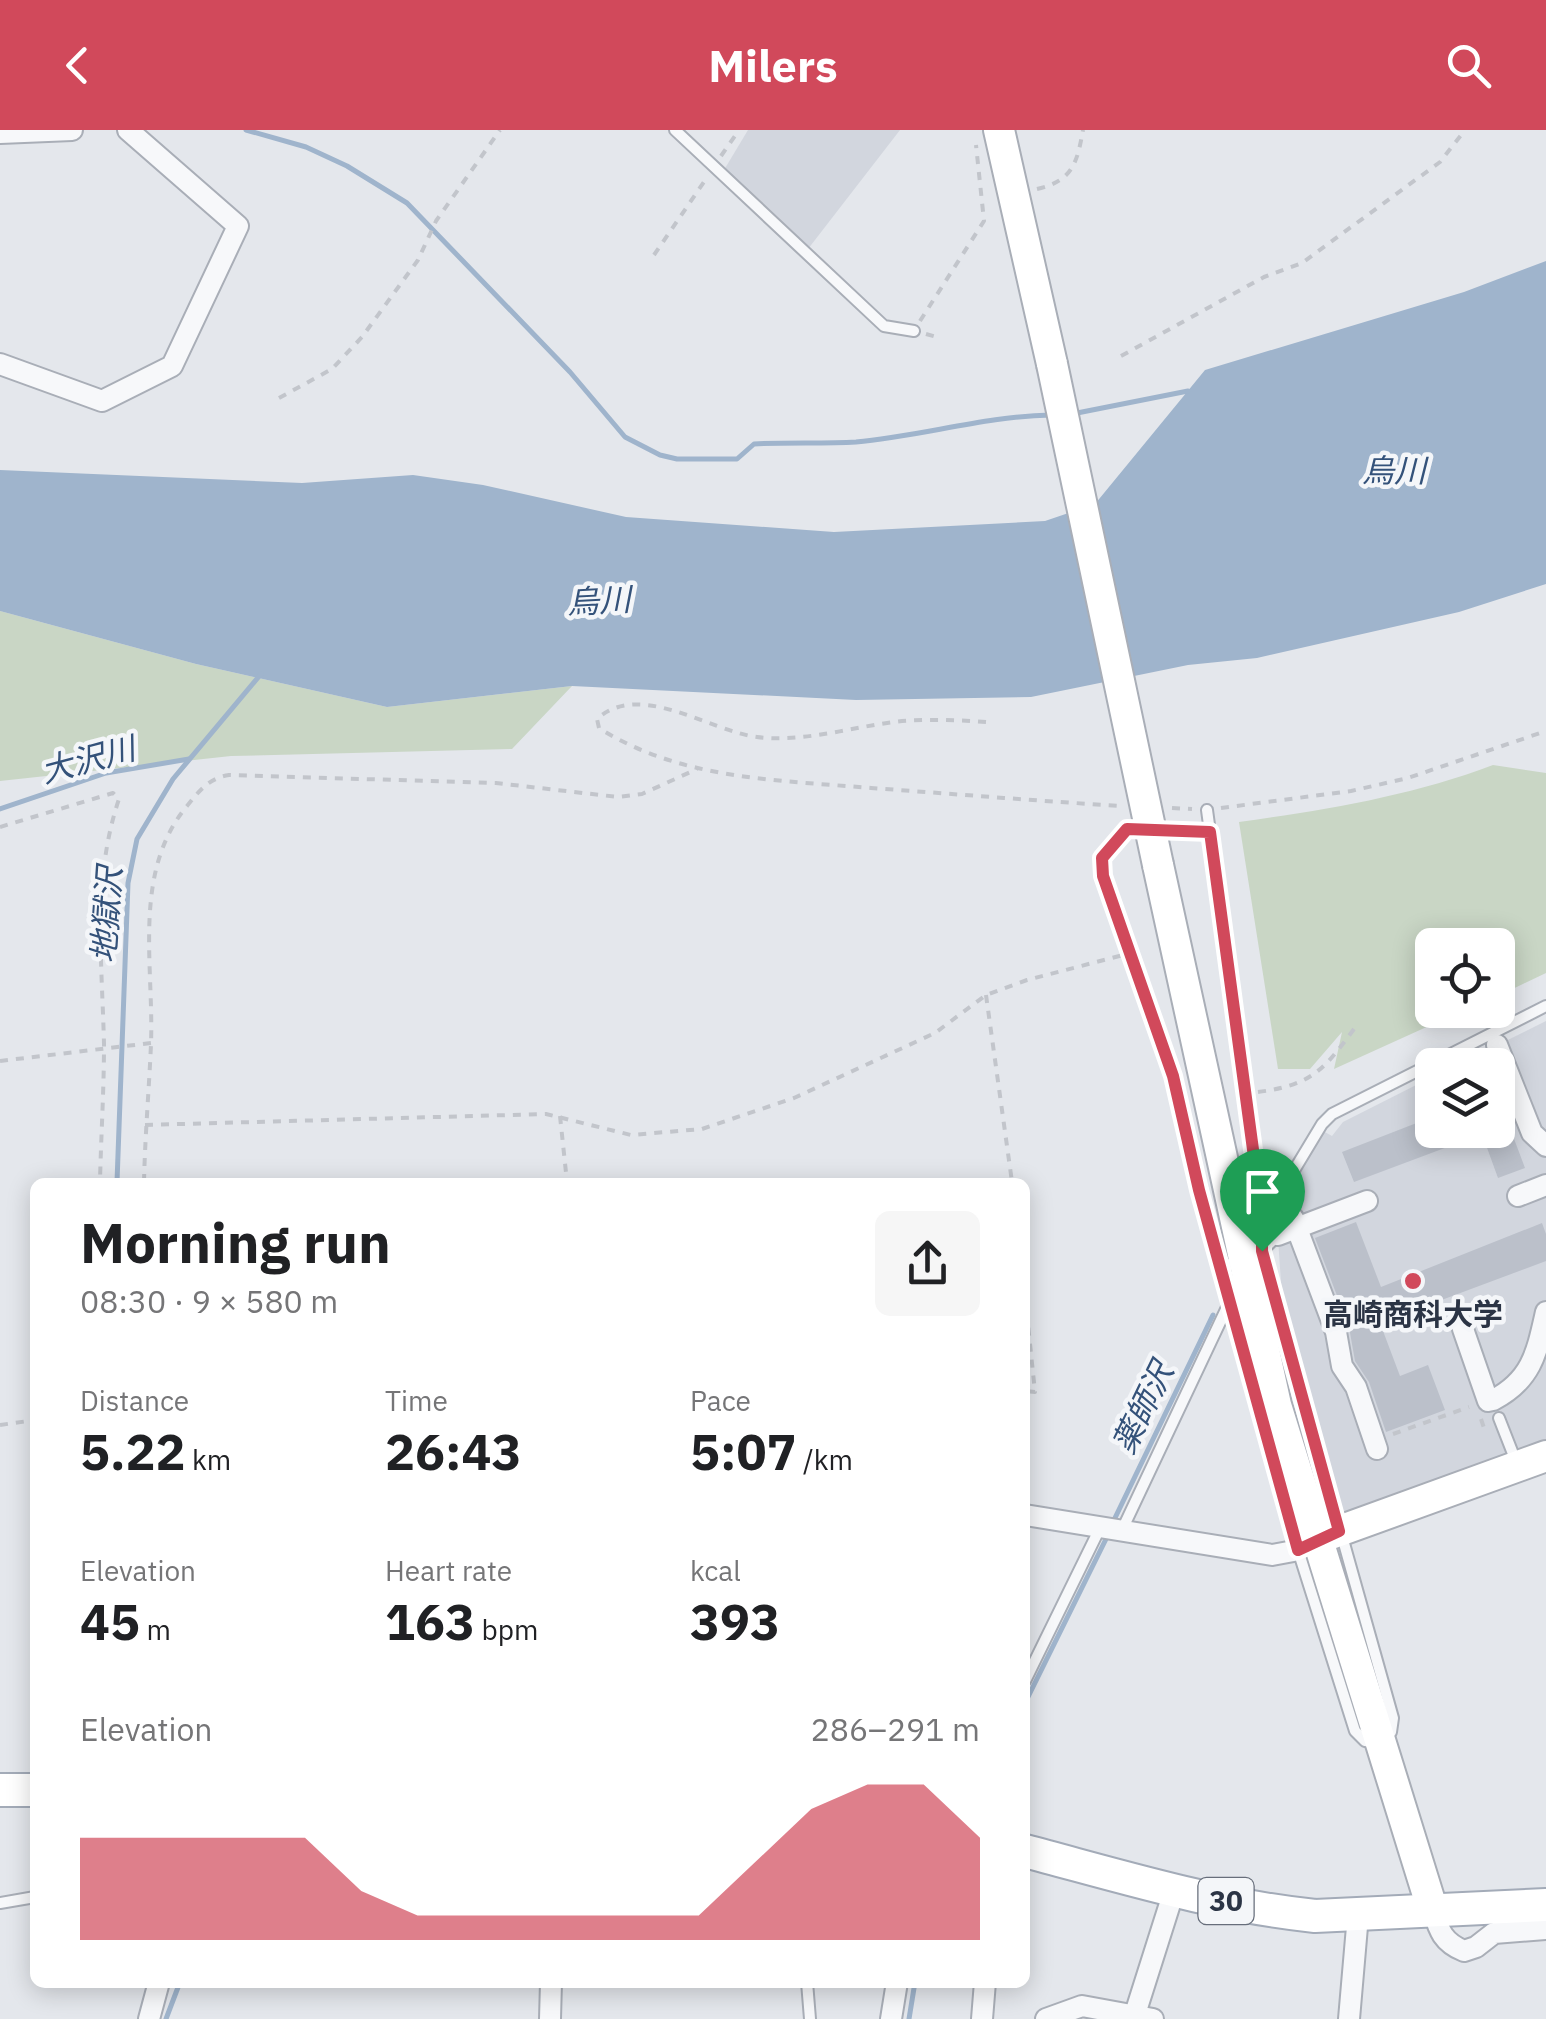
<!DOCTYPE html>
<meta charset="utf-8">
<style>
body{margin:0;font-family:"IBM Plex Sans","Noto Sans JP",sans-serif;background:#f6f6f6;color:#202124;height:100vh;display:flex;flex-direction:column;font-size:38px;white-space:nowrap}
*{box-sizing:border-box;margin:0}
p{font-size:32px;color:#757577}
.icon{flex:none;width:55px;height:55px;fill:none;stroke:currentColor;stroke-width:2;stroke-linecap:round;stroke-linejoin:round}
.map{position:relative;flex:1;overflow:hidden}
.side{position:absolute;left:30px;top:1048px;width:1000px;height:810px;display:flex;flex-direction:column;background:#fff;border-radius:15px;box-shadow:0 5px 25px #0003}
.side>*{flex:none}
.fabs{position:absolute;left:1415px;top:798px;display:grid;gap:20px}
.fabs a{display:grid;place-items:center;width:100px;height:100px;border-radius:15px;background:#fff;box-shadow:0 5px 25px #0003;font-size:50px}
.pin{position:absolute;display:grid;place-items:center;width:85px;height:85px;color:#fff;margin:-102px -42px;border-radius:50% 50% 50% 0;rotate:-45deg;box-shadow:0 0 10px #0007}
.pin .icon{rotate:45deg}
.round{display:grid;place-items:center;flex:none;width:105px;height:105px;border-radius:15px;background:#f6f6f6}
.headline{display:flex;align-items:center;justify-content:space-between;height:170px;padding:0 50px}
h1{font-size:55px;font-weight:700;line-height:75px}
.stats{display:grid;grid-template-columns:repeat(3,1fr);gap:15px;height:170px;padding:10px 50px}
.stats div{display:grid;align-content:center}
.stats b{font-size:50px;font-weight:700}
.stats small{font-size:28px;font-weight:400}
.stats p{font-size:28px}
.chart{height:280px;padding:20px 50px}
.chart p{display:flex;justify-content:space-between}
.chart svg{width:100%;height:180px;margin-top:10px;fill:#d1495b;opacity:.7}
header{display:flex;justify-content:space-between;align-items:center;height:130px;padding:0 50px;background:#d1495b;color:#fff;font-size:45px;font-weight:700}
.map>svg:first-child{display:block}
.built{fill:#d2d6de}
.green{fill:#c9d6c5}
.water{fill:#9fb4cc}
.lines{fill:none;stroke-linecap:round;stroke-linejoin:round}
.stream{stroke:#9fb4cc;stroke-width:5}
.building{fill:#bbc0ca}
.lane-casing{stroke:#a9aeb7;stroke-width:14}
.street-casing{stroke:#a9aeb7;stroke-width:24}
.secondary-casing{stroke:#a9aeb7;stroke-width:34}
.primary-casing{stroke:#a3abb8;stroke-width:36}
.path{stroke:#c2c5cb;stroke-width:4;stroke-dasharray:8 8;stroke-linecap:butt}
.lane{stroke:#f7f8fa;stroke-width:10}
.street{stroke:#f7f8fa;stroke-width:20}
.secondary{stroke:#fff;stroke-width:30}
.primary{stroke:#fff;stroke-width:32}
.secondary-bridge-casing{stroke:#a9aeb7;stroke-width:34;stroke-linecap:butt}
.secondary-bridge{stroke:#fff;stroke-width:30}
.route-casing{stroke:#fff;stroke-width:20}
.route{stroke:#d1495b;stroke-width:12}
.poi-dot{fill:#d1495b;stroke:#f4f6f9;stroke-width:4}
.labels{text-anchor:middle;stroke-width:9;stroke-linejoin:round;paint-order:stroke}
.shield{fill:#f4f6f9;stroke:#676e7b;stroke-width:2.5}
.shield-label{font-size:28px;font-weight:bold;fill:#2b3445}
.poi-label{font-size:30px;font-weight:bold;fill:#2b3445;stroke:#f4f6f9}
.water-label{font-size:32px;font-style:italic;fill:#34527a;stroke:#f4f6f9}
</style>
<header><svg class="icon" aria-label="back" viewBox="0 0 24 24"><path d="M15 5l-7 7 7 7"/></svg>Milers<svg class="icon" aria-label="search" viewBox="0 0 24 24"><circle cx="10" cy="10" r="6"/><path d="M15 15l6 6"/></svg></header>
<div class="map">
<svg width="1546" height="1889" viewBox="0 0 1546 1889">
<rect width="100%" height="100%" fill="#e4e7ec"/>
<g class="built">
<path d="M 748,0 L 900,0 L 808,119 L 724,40 Z"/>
<path d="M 1546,891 L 1546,1310 L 1345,1385 L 1334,1376 L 1284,1196 L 1277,1094 L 1270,1090 L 1323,1001 L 1332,1006 L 1343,992 L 1432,947 L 1432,1000 L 1498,1000 L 1498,935 L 1457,935 Z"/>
</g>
<g class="green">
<path d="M 0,481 L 196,534 L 387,577 L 572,556 L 512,619 L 231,626 L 0,651 Z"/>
<path d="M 1493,635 L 1546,643 L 1546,843 L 1498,866 L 1498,815 L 1432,815 L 1432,880 L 1464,880 L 1334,939 L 1342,902 L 1310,939 L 1278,939 L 1239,692 C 1326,680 1411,666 1493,635 Z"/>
</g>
<path class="water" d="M 1546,131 L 1546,454 L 1459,482 L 1257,528 L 1188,535 L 1031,567 L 856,570 L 572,556 L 387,577 L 196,534 L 0,481 L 0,340 L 302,353 L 413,345 L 483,355 L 626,387 L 834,402 L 1045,391 L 1095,374 L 1205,240 L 1464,162 Z"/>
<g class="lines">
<g class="stream">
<path d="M 246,0 L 306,17 L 347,36 L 407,73 L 570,242 L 625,307 L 660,325 L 677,329 L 737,329 L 754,314 C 788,312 823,314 856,312 C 922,306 986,286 1051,285"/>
<path d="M 1072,284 L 1188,261"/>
<path d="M 0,679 L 106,643 L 189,629"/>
<path d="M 117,1052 L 128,753 L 137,709 L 173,649 L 261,544"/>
<path d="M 1114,1390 L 1213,1185"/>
<path d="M 1025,1573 L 1106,1409"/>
<path d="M 166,1889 L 180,1852"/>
<path d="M 909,1889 L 915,1852"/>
</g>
</g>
<g class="building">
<path d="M 1499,969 L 1525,1038 L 1498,1048 L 1482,1004 L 1354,1052 L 1342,1022 L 1432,987 L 1432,1000 L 1498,1000 Z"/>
<path d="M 1356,1092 L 1381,1157 L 1542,1093 L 1546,1104 L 1546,1131 L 1380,1193 L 1400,1246 L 1428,1235 L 1445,1280 L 1386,1302 L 1369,1252 L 1355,1231 L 1349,1197 L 1315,1108 Z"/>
</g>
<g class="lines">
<g class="lane-casing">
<g id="lane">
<path d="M 675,0 L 884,196 L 914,201"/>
<path d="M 1207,680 L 1262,1086 L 1262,1121 L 1393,1588 L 1391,1602 L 1380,1613 L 1365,1611 L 1355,1601 L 1286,1382 L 1223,1137 L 1262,1121 L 1278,1105"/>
<path d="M 1262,1086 L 1269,1082 L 1322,994 L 1332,984 L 1546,876"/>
<path d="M 1499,1288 L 1517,1334"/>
<path d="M 1122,1400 L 1230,1171"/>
<path d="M 1025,1551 L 1100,1398"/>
<path d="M 0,1773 L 35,1767"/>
<path d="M 807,1852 L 810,1889"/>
</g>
</g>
<g class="street-casing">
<g id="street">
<path d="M 0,3 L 72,0"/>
<path d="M 0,234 L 102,271 L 172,236 L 238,96 L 128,0"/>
<path d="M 1497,915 L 1532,1003 L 1546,1016"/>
<path d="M 1518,1066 L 1546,1055"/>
<path d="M 1293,1088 L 1336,1202 L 1342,1236 L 1356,1257 L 1377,1319"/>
<path d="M 1278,1105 L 1367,1071"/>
<path d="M 1463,1199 L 1488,1271 L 1493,1270 C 1532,1250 1537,1222 1546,1182"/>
<path d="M 1025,1385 L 1272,1425 L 1299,1420 L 1317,1409"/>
<path d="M 1432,1778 C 1439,1800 1442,1812 1464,1821 L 1476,1817 L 1494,1803 L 1546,1799"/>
<path d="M 1135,1884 L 1174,1761"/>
<path d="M 149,1889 L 159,1852"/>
<path d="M 550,1889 L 551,1852"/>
<path d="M 891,1889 L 897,1852"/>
<path d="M 982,1889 L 985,1852"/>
<path d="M 1046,1889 L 1082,1876 L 1153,1889"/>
<path d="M 1349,1889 L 1358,1785"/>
</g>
</g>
<g class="secondary-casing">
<g id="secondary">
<path d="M 999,0 L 1052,234"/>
<path d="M 1158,735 L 1276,1275 L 1432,1778"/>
<path d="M 1317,1409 L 1546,1326"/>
</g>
</g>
<g class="primary-casing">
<g id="primary">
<path d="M 0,1660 L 35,1660"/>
<path d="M 1025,1721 C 1120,1746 1217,1776 1315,1786 L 1546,1775"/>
</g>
</g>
<g class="path">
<path d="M 721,26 L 739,0"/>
<path d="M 1037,59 C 1072,51 1077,34 1083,0"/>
<path d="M 654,125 L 708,46"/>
<path d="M 920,191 L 984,91 L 976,15"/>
<path d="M 926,204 L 940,208"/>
<path d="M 1121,226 L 1264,147 L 1302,133 L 1440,32 L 1465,0"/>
<path d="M 279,268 L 332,239 L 362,207 L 418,130 L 436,91 L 500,0"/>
<path d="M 986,592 C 958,590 930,589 902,591 C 855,596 804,613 757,607 C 709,601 640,550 597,589 L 599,598 C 681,650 778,650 871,658 C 955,664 1038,671 1122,676"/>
<path d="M 1172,678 L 1192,679"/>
<path d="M 1221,678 L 1351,661 L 1408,648 L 1546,601"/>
<path d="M 0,697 L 113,663 L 119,669 C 92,749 102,830 104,914 C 104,960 101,1006 100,1052"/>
<path d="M 1125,701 L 1102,728 L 1103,746 L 1173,945 L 1210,1096"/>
<path d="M 1174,701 L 1195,701"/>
<path d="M 986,865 L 1012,1052"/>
<path d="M 1481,880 L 1487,893"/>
<path d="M 0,931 L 151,913"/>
<path d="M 1258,962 C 1314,955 1325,938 1357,895"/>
<path d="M 560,986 L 567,1052"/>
<path d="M 145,995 L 546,984 L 631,1005 L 702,999 L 794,968 L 935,903 L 986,865 L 1027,850 L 1131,823"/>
<path d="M 144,1052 C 145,1006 149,960 151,914 C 154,835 132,742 187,676 C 199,661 209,648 229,645 L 496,653 L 618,667 L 642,664 L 697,639"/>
<path d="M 1025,1166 L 1035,1262 L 1025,1261"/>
<path d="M 1481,1289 L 1485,1301"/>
<path d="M 0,1295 L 35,1290"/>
<path d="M 1393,1304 L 1469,1277"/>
</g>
<use href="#lane" class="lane"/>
<use href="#street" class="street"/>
<use href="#secondary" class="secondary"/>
<use href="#primary" class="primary"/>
<g class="secondary-bridge-casing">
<path id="secondary-bridge" d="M 1052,234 L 1158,735"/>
</g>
<use href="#secondary-bridge" class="secondary-bridge"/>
</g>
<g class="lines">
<g class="route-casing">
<path id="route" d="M 1127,699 L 1210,702 L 1262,1086 L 1262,1121 L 1339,1401 L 1298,1420 L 1199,1060 L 1173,946 L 1103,746 L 1102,728 Z"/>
</g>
<use href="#route" class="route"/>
</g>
<circle class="poi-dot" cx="1413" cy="1151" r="10"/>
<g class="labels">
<rect class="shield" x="1198.5" y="1748" width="55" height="46" rx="8"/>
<g class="shield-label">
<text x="1226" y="1781">30</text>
</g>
<g class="poi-label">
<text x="1413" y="1195">高崎商科大学</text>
</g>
<g class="water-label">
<text x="1394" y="352">烏川</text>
<text transform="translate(599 471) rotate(-3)" y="11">烏川</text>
<text transform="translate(88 630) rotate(-15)" y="11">大沢川</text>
<text transform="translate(107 785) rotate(-86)" y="11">地獄沢</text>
<text transform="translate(1143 1278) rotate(-64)" y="11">薬師沢</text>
</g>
</g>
</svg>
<div class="fabs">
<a><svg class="icon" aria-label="locate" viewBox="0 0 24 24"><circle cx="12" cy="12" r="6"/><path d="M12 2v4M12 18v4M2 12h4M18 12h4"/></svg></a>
<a><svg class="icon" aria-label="layers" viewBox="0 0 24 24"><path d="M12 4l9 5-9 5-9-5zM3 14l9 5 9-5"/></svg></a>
</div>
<div class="pin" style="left:1262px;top:1121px;background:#1e9e55"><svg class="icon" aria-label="arrive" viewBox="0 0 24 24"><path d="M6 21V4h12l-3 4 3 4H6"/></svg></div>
<section class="side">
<div class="headline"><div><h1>Morning run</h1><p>08:30 · 9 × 580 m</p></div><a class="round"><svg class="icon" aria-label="share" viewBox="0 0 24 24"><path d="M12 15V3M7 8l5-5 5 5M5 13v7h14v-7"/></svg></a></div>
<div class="stats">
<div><p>Distance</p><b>5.22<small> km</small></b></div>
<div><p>Time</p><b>26:43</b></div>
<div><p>Pace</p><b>5:07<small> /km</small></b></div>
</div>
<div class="stats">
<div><p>Elevation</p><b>45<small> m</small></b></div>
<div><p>Heart rate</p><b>163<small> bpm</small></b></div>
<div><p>kcal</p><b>393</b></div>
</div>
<div class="chart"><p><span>Elevation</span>286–291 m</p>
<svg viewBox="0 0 160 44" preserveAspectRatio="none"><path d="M0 44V19L10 19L20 19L30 19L40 19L50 32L60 38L70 38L80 38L90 38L100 38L110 38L120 25L130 12L140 6L150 6L160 19V44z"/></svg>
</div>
</section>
</div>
